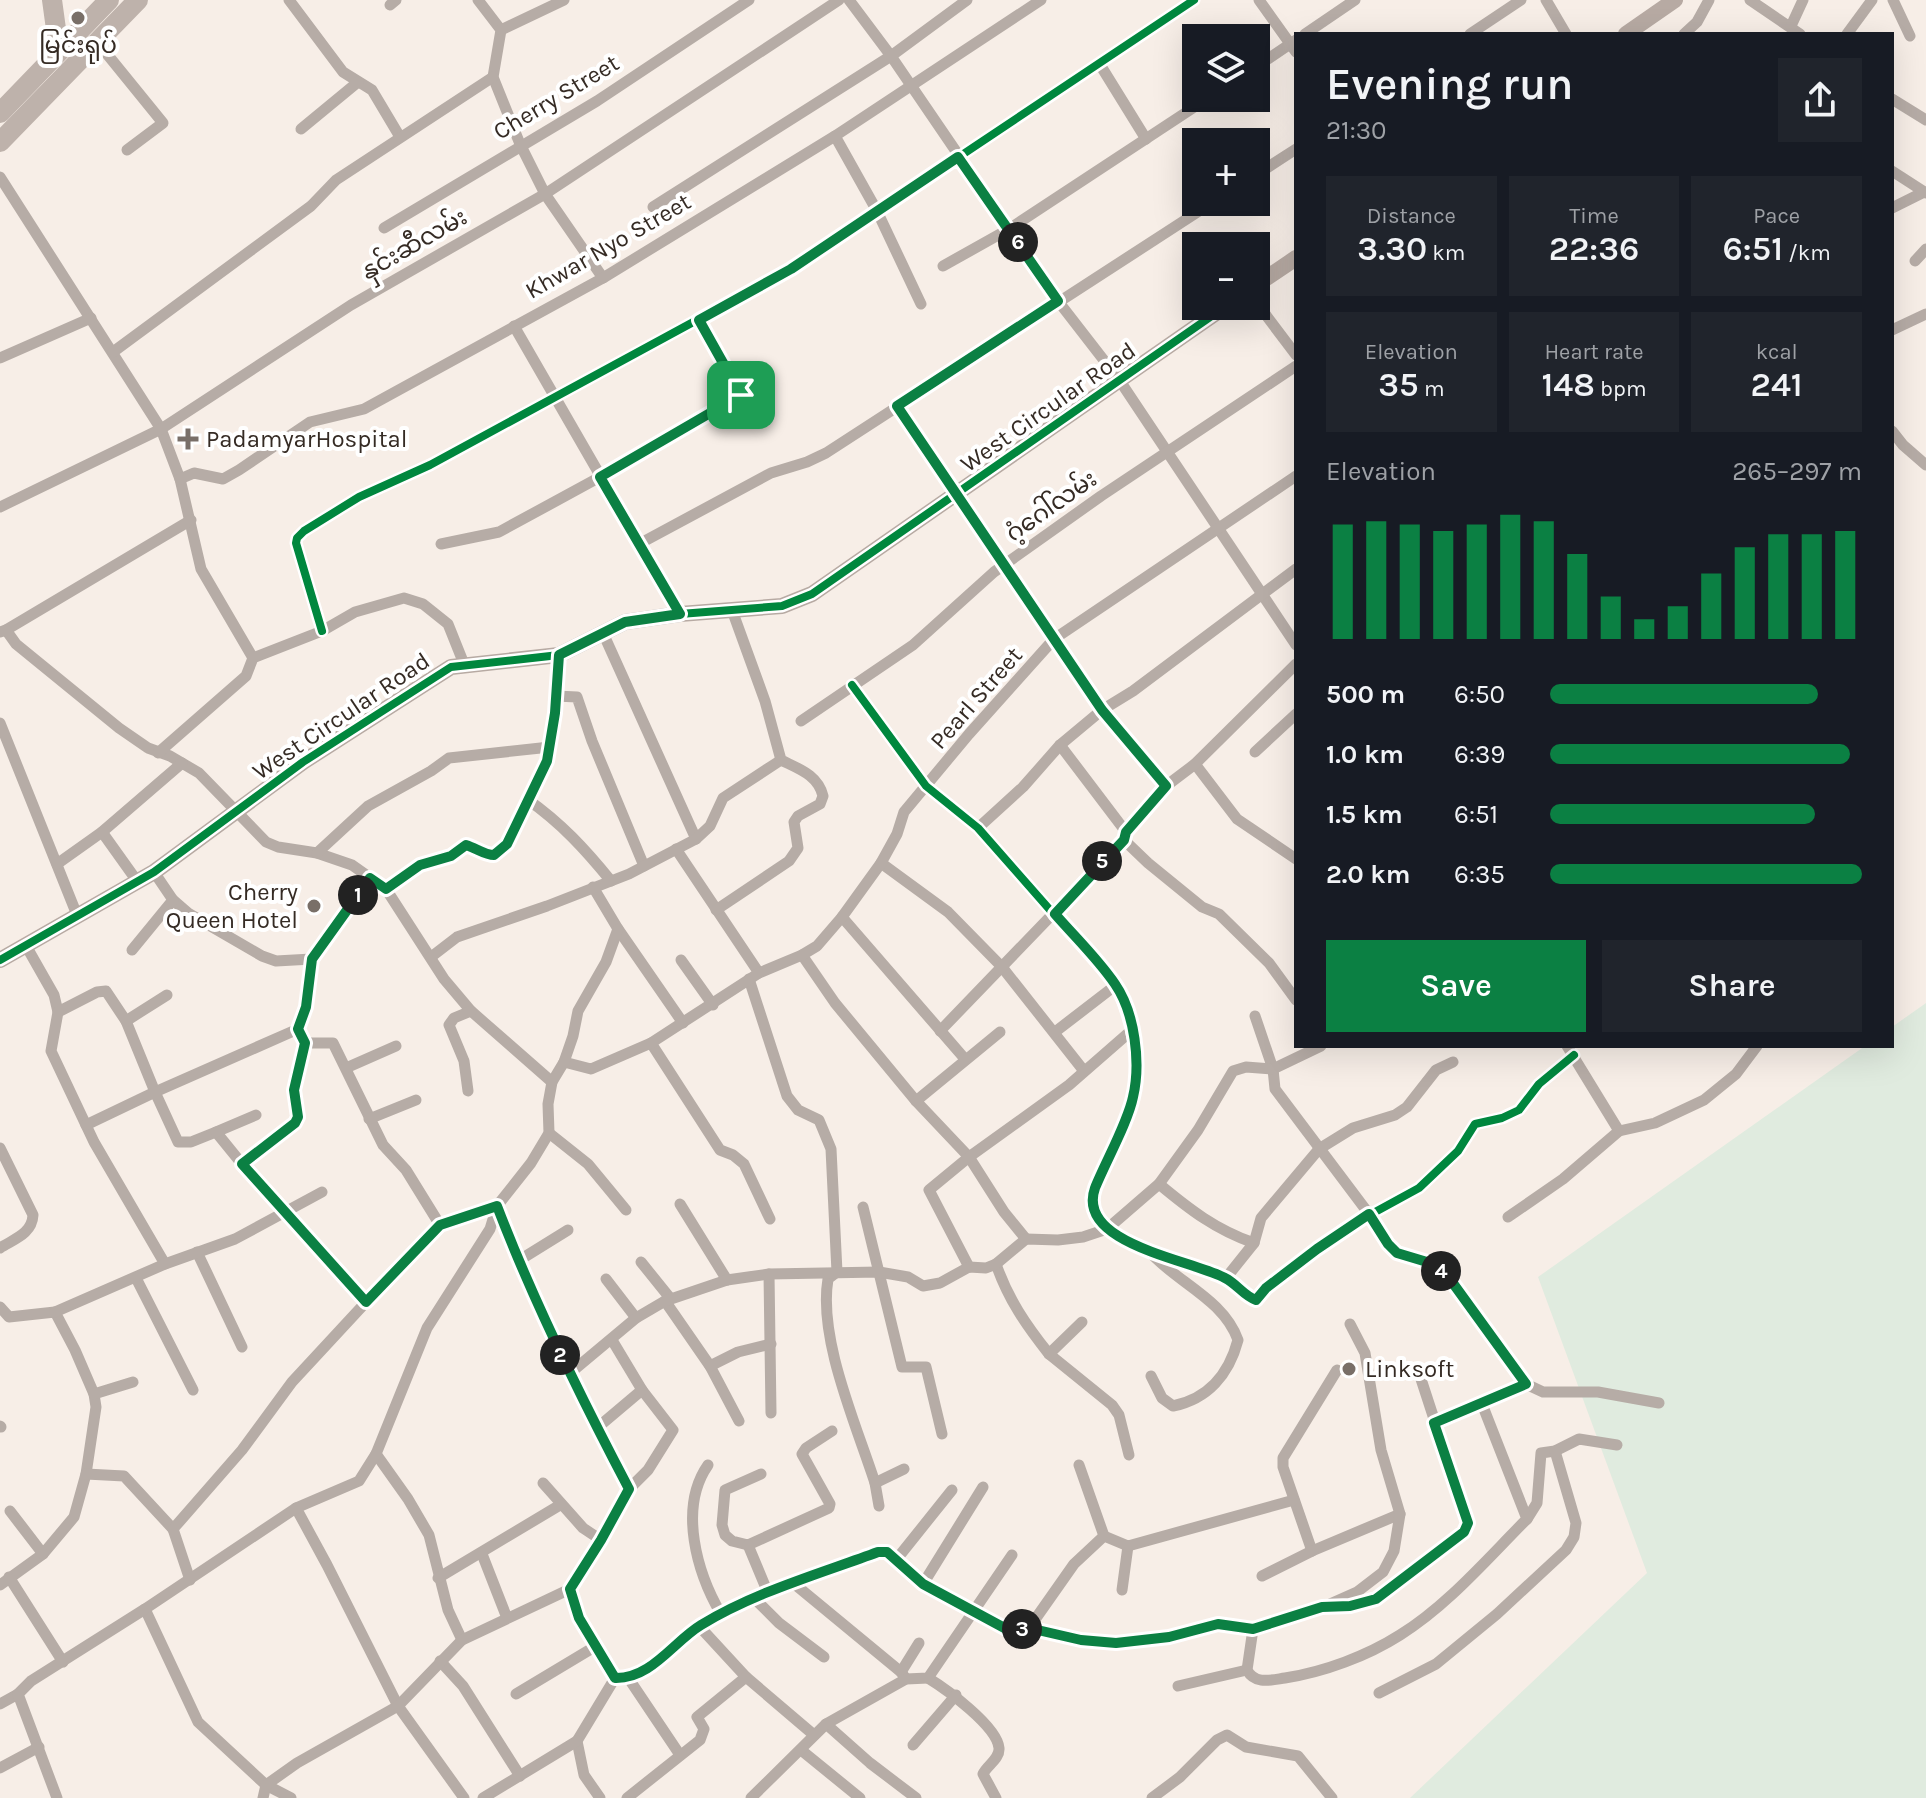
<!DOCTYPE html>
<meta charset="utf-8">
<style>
body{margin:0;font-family:Karla,"Noto Sans Myanmar",sans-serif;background:#20242c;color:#f1f3f6;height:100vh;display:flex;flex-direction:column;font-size:30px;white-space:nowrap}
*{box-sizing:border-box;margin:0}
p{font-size:26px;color:#9ea1a6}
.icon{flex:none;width:44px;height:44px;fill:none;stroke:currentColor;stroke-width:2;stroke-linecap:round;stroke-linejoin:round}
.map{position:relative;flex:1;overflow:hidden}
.details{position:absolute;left:1294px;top:32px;width:600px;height:1016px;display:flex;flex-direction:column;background:#171b24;border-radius:0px;box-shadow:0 8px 32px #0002}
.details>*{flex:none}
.fabs{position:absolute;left:1182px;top:24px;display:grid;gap:16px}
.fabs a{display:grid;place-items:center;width:88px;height:88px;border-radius:0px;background:#171b24;box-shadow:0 8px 32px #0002;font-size:40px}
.pin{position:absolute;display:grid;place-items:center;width:68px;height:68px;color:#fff;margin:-34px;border-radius:16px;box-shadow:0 4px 12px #0006}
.km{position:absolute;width:40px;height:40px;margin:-20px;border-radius:50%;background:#222;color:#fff;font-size:22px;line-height:40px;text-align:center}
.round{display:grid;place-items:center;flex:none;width:84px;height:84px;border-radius:0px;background:#20242c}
.summary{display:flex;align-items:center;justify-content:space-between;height:136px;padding:0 32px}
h1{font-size:44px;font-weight:600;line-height:60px}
.metrics{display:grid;grid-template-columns:repeat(3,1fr);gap:12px;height:136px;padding:8px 32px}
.metrics div{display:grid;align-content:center;border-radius:0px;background:#20242c;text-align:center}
.metrics b{font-size:34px;font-weight:600}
.metrics small{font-size:22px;font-weight:400}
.metrics p{font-size:22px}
.chart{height:224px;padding:16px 32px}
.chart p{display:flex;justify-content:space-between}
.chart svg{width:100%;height:144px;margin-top:8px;stroke:#0b8043;stroke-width:6}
.primary-button{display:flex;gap:16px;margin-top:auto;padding:16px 32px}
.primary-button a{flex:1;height:92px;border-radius:0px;background:#0b8043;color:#fff;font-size:32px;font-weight:600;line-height:92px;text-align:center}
.primary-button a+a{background:#20242c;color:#f1f3f6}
ul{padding:0 32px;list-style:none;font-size:26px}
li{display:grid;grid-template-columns:128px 96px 1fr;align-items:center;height:60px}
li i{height:20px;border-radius:10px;background:#0b8043}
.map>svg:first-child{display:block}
.green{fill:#e0ebdf}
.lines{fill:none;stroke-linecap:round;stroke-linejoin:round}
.street{stroke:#b6aca6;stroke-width:11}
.secondary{stroke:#b7aaa3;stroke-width:16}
.highway{stroke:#beb2ab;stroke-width:20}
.cycleway-casing{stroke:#fff;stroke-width:13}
.cycleway{stroke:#00873e;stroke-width:8}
.route-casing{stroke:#fff;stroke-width:16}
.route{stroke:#0b8043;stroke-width:10}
.poi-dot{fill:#796f68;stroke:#fff;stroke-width:3}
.labels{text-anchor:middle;stroke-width:8;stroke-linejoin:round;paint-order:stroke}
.poi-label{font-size:24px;fill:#352b24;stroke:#fff;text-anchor:start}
.street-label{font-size:24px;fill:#352b24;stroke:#fff}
</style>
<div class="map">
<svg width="1926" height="1798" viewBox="0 0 1926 1798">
<rect width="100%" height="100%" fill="#f7eee7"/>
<path class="green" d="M 1926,1003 L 1926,1798 L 1410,1798 L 1647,1573 L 1538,1277 L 1865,1046 L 1892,1046 L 1892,1027 Z"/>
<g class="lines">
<g class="street">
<path d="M 289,0 L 343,72 L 372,90 L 400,137"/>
<path d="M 478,0 L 501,30 L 493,77 L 520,144 L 545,194 L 603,278"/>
<path d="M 849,0 L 891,56 L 1058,301 L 1120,381 L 1296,645"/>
<path d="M 1259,0 L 1296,52"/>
<path d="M 1546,0 L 1566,34"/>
<path d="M 1750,0 L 1800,34"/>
<path d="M 1893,0 L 1910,36"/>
<path d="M 390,5 L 396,0"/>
<path d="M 1791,26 L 1803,0"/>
<path d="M 501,30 L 564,0"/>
<path d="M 1305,34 L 1355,0"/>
<path d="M 1470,34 L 1521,0"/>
<path d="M 1684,34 L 1697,22 L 1709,0"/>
<path d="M 1847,34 L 1872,0"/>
<path d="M 98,43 L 163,123 L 127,150"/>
<path d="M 1099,63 L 1146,139"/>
<path d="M 1256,67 L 1296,40"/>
<path d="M 1892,99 L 1926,120"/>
<path d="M 301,129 L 358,82"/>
<path d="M 835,136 L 877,211 L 921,304"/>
<path d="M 1892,171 L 1926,193"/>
<path d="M 1256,175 L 1296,149"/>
<path d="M 0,177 L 161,429 L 180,479 L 201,569 L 253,658"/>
<path d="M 653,207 L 891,56 L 967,0"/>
<path d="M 1892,208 L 1924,192"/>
<path d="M 384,228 L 597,101 L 749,0"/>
<path d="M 1915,261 L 1926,249"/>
<path d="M 943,266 L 1009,229 L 1208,98"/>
<path d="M 1256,302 L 1296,355"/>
<path d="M 699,320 L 741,395"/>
<path d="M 514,326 L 680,614"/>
<path d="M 1892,330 L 1926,314"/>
<path d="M 113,352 L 311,206 L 336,180 L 493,77"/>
<path d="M 0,358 L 91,318"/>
<path d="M 897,406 L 1102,710 L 1166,786"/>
<path d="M 1892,431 L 1903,445 L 1926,465"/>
<path d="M 180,479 L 194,473 L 223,479 L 239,470 L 310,422 L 364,409 L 603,278 L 835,136 L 1041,0"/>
<path d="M 0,507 L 161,429 L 351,305 L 545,194 L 839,0"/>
<path d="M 441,544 L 499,532 L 600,477 L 765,380"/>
<path d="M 639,544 L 771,473 L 807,462 L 826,453 L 1213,202"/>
<path d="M 6,630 L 191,520"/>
<path d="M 322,631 L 296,543 L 297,538 L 304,531 L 359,497 L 430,465 L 791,269 L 1194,0"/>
<path d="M 0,632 L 6,630 L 16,644 L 119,728 L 148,748 L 170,756 L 199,773 L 266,842 L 278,847 L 317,853 L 352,865 L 386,889 L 444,979 L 471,1011 L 552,1082"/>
<path d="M 603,633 L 696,839"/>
<path d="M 852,685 L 926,786 L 978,828 L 1116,985 C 1131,1019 1143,1063 1132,1100 C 1122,1134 1103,1165 1091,1198 C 1096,1250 1187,1258 1225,1278 C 1236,1284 1244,1295 1256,1300 L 1266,1288 L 1344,1229 L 1419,1188 L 1458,1151 L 1475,1124 L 1502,1118 L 1519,1110 L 1539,1084 L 1574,1055"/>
<path d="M 556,696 L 577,697 L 592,741 L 644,866"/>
<path d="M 801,721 L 913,645 L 994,572 L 1101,496 L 1296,366"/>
<path d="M 0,723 L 77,915"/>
<path d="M 1060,745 L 1126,832"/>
<path d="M 1255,752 L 1296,714"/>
<path d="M 158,753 L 246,676 L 253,658 L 322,631 L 355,612 L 404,598 L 423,604 L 448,624 L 464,664"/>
<path d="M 1195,764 L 1237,819 L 1296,859"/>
<path d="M 527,799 C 561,823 585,849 611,881"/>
<path d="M 978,828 L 1023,787 L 1060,745 L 1102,710 L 1133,691 L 1296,569"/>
<path d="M 102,832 L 137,881"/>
<path d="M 1124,840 L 1148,863 L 1202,907 L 1219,914 L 1269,963 L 1296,1000"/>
<path d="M 676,849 L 759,973"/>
<path d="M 317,853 L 368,806 L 431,771 L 449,758 L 550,747"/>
<path d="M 881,863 L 948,912 L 1002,967 L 1084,1071"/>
<path d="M 57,864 L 102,832 L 182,763"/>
<path d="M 154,872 L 173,900 L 188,913 L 262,956 L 276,961 L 312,959 L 370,878"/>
<path d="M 593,887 L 618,929 L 683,1023"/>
<path d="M 386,889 L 420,865 L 451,856 L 466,845 C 476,848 485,855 494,855 L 507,844 L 547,761 L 555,713 L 559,655"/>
<path d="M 716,910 L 789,861 L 798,848 L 794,822 L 798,816 L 820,804 L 823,796 C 818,775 799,769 781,760 L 765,701 L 732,610"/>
<path d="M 842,917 L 965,1059"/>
<path d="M 25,944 L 54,995 L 58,1012 L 97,992 L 106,991 L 126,1021 L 155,1092 L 298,1029 L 306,1007 L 312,959"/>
<path d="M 132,950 L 173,900"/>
<path d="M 802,955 L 835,1003 L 916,1101 L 969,1157 L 1004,1212 L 1026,1239"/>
<path d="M 431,957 L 457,937 L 547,906 L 629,874 L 696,839 L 710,826 L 723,798 L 781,760"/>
<path d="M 681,960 L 713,1005"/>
<path d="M 749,979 L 787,1096 L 798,1110 L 819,1120 L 831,1149 L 837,1272 L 828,1279 C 818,1339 856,1424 875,1483 L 879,1506"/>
<path d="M 58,1012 L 51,1051 L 94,1142 L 165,1264"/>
<path d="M 1255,1016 L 1273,1069 L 1275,1089 L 1369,1214 L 1388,1244 L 1397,1253 L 1427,1262 L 1447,1275 L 1526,1384"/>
<path d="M 126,1021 L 167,995"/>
<path d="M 940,1031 L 1124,840 L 1126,832 L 1166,786 L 1195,764 L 1296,664"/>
<path d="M 1055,1032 L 1116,985"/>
<path d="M 305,1043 L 333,1043 L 383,1145 L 406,1170 L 440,1225"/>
<path d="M 651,1043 L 720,1150 L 733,1155 L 744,1164 L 770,1219"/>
<path d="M 1567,1046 L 1619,1131"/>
<path d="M 564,1062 L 591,1069 L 651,1043 L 759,973 L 802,955 L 817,946 L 842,917 L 881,863 L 897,834 L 904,812 L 969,734 L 1054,639 L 1296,476"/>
<path d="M 346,1068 L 396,1046"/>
<path d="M 468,1091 L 464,1061 L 449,1025 L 454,1018 L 471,1011"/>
<path d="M 916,1101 L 1000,1032"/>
<path d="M 369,1119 L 416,1100"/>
<path d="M 86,1125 L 155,1092 L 178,1142 L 191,1142 L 216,1132 L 242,1164 L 366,1302"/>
<path d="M 216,1132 L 256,1115"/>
<path d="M 549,1133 L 588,1164 L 626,1210"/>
<path d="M 0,1148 L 33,1215 C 32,1234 14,1239 0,1248"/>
<path d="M 242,1164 L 295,1123 L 298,1117 L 294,1090 L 305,1043 L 298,1029"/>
<path d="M 1159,1184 C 1189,1209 1216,1230 1254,1243"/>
<path d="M 680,1204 L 727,1280"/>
<path d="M 863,1207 L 902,1367 L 926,1367 L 942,1434"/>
<path d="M 1508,1217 L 1563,1179 L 1619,1131 L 1655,1123 L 1704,1100 L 1736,1074 L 1757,1046"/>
<path d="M 1148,1250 C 1175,1282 1223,1298 1238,1340 C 1229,1374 1208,1399 1173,1406 L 1162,1398 L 1151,1376"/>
<path d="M 197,1252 L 242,1347"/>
<path d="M 518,1261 L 568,1230"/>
<path d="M 641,1262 L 670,1298"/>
<path d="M 996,1264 C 1008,1299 1026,1325 1049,1354 L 1082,1322"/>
<path d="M 969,1267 L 929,1190 L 969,1157 L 1069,1085 L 1132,1030"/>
<path d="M 769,1274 L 771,1413"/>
<path d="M 136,1278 L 193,1390"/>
<path d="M 1226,1278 L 1254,1243 L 1261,1218 L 1319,1149 L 1353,1128 L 1395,1115 L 1407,1107 L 1436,1070 L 1453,1062"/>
<path d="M 606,1279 L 636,1318"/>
<path d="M 665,1301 L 710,1366 L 739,1421"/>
<path d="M 0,1307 L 9,1317 L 55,1312 L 75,1350 L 94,1394 L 96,1407 L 86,1474 L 74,1517 L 43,1554 L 0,1585"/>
<path d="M 55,1312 L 165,1264 L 235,1239 L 322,1192"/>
<path d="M 612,1340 L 642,1390 L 673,1430 L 648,1470 L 629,1489"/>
<path d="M 1049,1354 L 1112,1405 L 1119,1415 L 1129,1455"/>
<path d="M 710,1366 L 738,1352 L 771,1344"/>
<path d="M 569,1374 L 636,1318 L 665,1301 L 727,1280 L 769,1274 L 879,1272 L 908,1277 L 923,1286 L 940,1283 L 969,1267 L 986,1268 L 996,1264 L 1026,1239 L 1058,1240 L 1083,1237 L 1107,1229 L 1159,1184 L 1198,1130 L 1233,1071 L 1246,1067 L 1273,1069 L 1321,1046"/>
<path d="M 94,1394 L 133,1382"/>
<path d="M 1434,1423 L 1526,1384 L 1543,1392 L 1598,1392 L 1659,1403"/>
<path d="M 0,1426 L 1,1427"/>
<path d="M 597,1428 L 642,1390"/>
<path d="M 376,1454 L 408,1499 L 429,1535 L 448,1610 L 462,1640"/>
<path d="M 708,1465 C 678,1508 697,1573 721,1614"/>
<path d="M 1079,1465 L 1104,1536"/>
<path d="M 86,1474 L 124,1476 L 173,1529"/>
<path d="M 761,1474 L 725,1490 L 722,1525 L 725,1535 L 732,1541 L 748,1545 L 829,1508 L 830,1504 L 802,1454 L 806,1448 L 832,1431"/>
<path d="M 543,1483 L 583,1528 L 601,1540"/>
<path d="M 875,1483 L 904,1469"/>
<path d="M 296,1508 L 327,1565 L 398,1706 L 464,1798"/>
<path d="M 10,1511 L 43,1554"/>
<path d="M 1527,1519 L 1537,1503 L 1541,1453 L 1555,1451 L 1579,1439 L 1617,1445"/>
<path d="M 748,1545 L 768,1593"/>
<path d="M 1312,1551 L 1283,1467 L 1283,1458 L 1337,1370"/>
<path d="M 482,1554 L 507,1618"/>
<path d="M 896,1560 L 952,1490"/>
<path d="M 1262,1576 L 1312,1551 L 1400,1514"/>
<path d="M 9,1577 L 63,1662"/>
<path d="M 438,1578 L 560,1505"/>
<path d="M 190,1580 L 173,1529 L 242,1450 L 292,1382 L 380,1287 L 440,1225 L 497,1206 L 531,1163 L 549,1133 L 548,1104 L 552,1082 L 564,1062 L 573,1036 L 578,1011 L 606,962 L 618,929"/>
<path d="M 792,1582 L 901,1672 L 906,1679"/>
<path d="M 923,1584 L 983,1487"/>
<path d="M 570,1589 L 579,1618 L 615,1678 L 577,1741 L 584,1775 L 600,1798"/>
<path d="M 1122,1590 L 1128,1546"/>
<path d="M 755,1599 L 779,1623 L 824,1657"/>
<path d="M 1330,1604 L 1357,1592 L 1383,1572 L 1394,1551 L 1400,1514 L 1381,1450 L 1365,1353 L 1350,1324"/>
<path d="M 145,1609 L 198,1722 L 266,1785 L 291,1798"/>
<path d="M 699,1626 L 746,1677 L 814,1735"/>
<path d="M 1029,1628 L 1074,1564 L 1104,1536 L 1128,1546 L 1294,1500"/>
<path d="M 1253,1629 L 1247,1670 C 1255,1685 1271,1680 1285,1678 C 1324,1672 1367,1656 1400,1635 C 1448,1605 1487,1559 1527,1519 L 1482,1404"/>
<path d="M 440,1661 L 463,1686 L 520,1776"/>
<path d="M 901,1672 L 919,1643"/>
<path d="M 615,1678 C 651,1680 673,1642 701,1625 C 755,1592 819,1574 878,1552 L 887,1552 L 923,1584 L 1010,1631 L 1029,1628 L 1081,1640 L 1116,1643 L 1169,1637 L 1218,1624 L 1253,1629 L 1322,1607 L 1350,1606 L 1376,1599 L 1464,1532 L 1468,1523 L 1420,1376"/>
<path d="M 928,1678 C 946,1689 997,1726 999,1748 C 1000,1759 987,1765 983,1774 L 996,1798"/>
<path d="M 629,1679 L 680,1755"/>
<path d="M 1178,1686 L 1247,1670"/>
<path d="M 1379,1693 L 1436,1664 L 1497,1614 L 1566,1550 L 1574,1537 L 1576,1523 L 1555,1451"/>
<path d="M 516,1694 L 596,1646"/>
<path d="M 0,1704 L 18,1694"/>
<path d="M 826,1724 L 870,1763 L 916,1798"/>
<path d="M 913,1745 L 956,1695"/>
<path d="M 801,1750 L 860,1798"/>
<path d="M 0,1768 L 39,1747"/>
<path d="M 57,1798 L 18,1694 L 31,1681 L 145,1609 L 296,1508 L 359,1481 L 376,1454 L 427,1328 L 490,1229 L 497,1206"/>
<path d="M 263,1798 L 266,1785 L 297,1763 L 398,1706 L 462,1640 L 570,1589 L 601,1540 L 629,1489 C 580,1396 534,1304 497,1206"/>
<path d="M 483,1798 L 577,1741"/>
<path d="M 627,1798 L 700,1740 L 704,1729 L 697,1717 L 746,1677"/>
<path d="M 751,1798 L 826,1724 L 906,1679 L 928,1678 L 1012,1555"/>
<path d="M 1152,1798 L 1180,1777 L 1217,1740 L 1227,1735 L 1246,1747 L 1298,1756 L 1332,1798"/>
</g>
<g class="secondary">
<path d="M 1626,34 L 1675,0"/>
<path d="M 1256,285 L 1296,258"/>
<path d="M 0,960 L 154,872 L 303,762 L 451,667 L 559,655 L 625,622 L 680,614 L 782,606 L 812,594 L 1226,306"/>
</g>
<g class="highway">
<path d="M 52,0 L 59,51"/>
<path d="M 0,113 L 109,0"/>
<path d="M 0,142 L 138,0"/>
</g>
<g class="cycleway-casing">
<g id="cycleway">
<path d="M 322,631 L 296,543 L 297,538 L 304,531 L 359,497 L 430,465 L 791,269 L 1194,0"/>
<path d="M 852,685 L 926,786 L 978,828 L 1116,985 C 1131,1019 1143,1063 1132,1100 C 1122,1134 1103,1165 1091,1198 C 1096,1250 1187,1258 1225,1278 C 1236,1284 1244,1295 1256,1300 L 1266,1288 L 1344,1229 L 1419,1188 L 1458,1151 L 1475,1124 L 1502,1118 L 1519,1110 L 1539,1084 L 1574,1055"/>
<path d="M 0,960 L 154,872 L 303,762 L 451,667 L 559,655 L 625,622 L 680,614 L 782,606 L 812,594 L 1226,306"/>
</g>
</g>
<use href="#cycleway" class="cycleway"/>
</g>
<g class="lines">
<g class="route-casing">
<path id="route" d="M 958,157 L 1058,301 L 897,406 L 1102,710 L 1166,786 L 1126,832 L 1124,840 L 1055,914 C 1075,937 1098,959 1115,984 C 1135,1013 1141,1063 1133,1097 C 1128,1122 1105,1163 1095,1188 C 1075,1244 1192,1260 1225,1278 C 1237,1284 1244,1296 1256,1300 L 1266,1288 L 1317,1249 L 1369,1214 L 1388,1244 L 1397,1253 L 1427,1262 L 1447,1275 L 1526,1384 L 1434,1423 L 1468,1523 L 1464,1532 L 1376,1599 L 1350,1606 L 1322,1607 L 1253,1629 L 1218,1624 L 1169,1637 L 1116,1643 L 1081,1640 L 1029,1628 L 1010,1631 L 923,1584 L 887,1552 L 878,1552 C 819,1574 755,1592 701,1625 C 673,1642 651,1679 615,1678 L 579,1618 L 570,1589 L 601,1540 L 629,1489 C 580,1396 534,1303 497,1206 L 440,1225 L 366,1302 L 242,1164 L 295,1123 L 298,1117 L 294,1090 L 305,1043 L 298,1029 L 306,1007 L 312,959 L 370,878 L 386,889 L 420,865 L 451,856 L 466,845 C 476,848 485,855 494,855 L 507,844 L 547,761 L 555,713 L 559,655 L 625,622 L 680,614 L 600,477 L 741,395 L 699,320 L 791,269 Z"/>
</g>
<use href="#route" class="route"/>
</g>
<g class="poi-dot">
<circle cx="78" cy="18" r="8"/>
<path d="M184 427h8v8h8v8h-8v8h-8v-8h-8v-8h8z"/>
<circle cx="314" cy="906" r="8"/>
<circle cx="1349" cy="1369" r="8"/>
</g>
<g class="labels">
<g class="poi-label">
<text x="78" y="53" text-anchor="middle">မြင်းရုပ်</text>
<text x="206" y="447">PadamyarHospital</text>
<text x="298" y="900" text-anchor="end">Cherry<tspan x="298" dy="28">Queen Hotel</tspan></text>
<text x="1365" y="1377">Linksoft</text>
</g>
<g class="street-label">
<text transform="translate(556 97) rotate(-31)" y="8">Cherry Street</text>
<text transform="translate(414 244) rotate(-30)" y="8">နှင်းဆီလမ်း</text>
<text transform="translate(608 246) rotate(-30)" y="8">Khwar Nyo Street</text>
<text transform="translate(1048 407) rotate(-35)" y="8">West Circular Road</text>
<text transform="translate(1051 506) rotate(-35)" y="8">ဂံ့ဂေါ်လမ်း</text>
<text transform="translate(976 698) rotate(-49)" y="8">Pearl Street</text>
<text transform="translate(341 716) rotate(-34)" y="8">West Circular Road</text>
</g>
</g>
</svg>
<div class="fabs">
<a><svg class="icon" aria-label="layers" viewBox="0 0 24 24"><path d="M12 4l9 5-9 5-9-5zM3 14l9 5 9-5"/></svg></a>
<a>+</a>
<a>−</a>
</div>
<div class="pin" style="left:741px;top:395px;background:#1e9e55"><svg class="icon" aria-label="arrive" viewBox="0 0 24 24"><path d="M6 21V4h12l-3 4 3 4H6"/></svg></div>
<b class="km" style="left:358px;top:895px">1</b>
<b class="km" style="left:560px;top:1355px">2</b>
<b class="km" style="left:1022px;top:1629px">3</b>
<b class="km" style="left:1441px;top:1271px">4</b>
<b class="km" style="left:1102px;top:861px">5</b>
<b class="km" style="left:1018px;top:242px">6</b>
<section class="details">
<div class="summary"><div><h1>Evening run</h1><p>21:30</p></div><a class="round"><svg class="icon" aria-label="share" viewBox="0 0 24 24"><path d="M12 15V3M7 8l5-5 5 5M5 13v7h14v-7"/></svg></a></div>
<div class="metrics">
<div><p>Distance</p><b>3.30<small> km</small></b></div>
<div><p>Time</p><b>22:36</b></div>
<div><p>Pace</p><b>6:51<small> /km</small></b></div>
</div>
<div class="metrics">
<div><p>Elevation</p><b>35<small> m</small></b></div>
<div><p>Heart rate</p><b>148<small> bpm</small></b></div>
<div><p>kcal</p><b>241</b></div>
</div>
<div class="chart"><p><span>Elevation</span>265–297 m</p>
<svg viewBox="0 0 160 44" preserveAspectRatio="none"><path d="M5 44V9M15 44V8M25 44V9M35 44V11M45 44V9M55 44V6M65 44V8M75 44V18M85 44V31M95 44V38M105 44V34M115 44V24M125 44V16M135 44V12M145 44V12M155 44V11"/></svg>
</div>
<ul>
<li><b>500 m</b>6:50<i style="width:86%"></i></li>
<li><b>1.0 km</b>6:39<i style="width:96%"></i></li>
<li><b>1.5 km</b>6:51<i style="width:85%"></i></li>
<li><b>2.0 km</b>6:35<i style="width:100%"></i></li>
</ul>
<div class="primary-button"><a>Save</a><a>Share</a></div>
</section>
</div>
